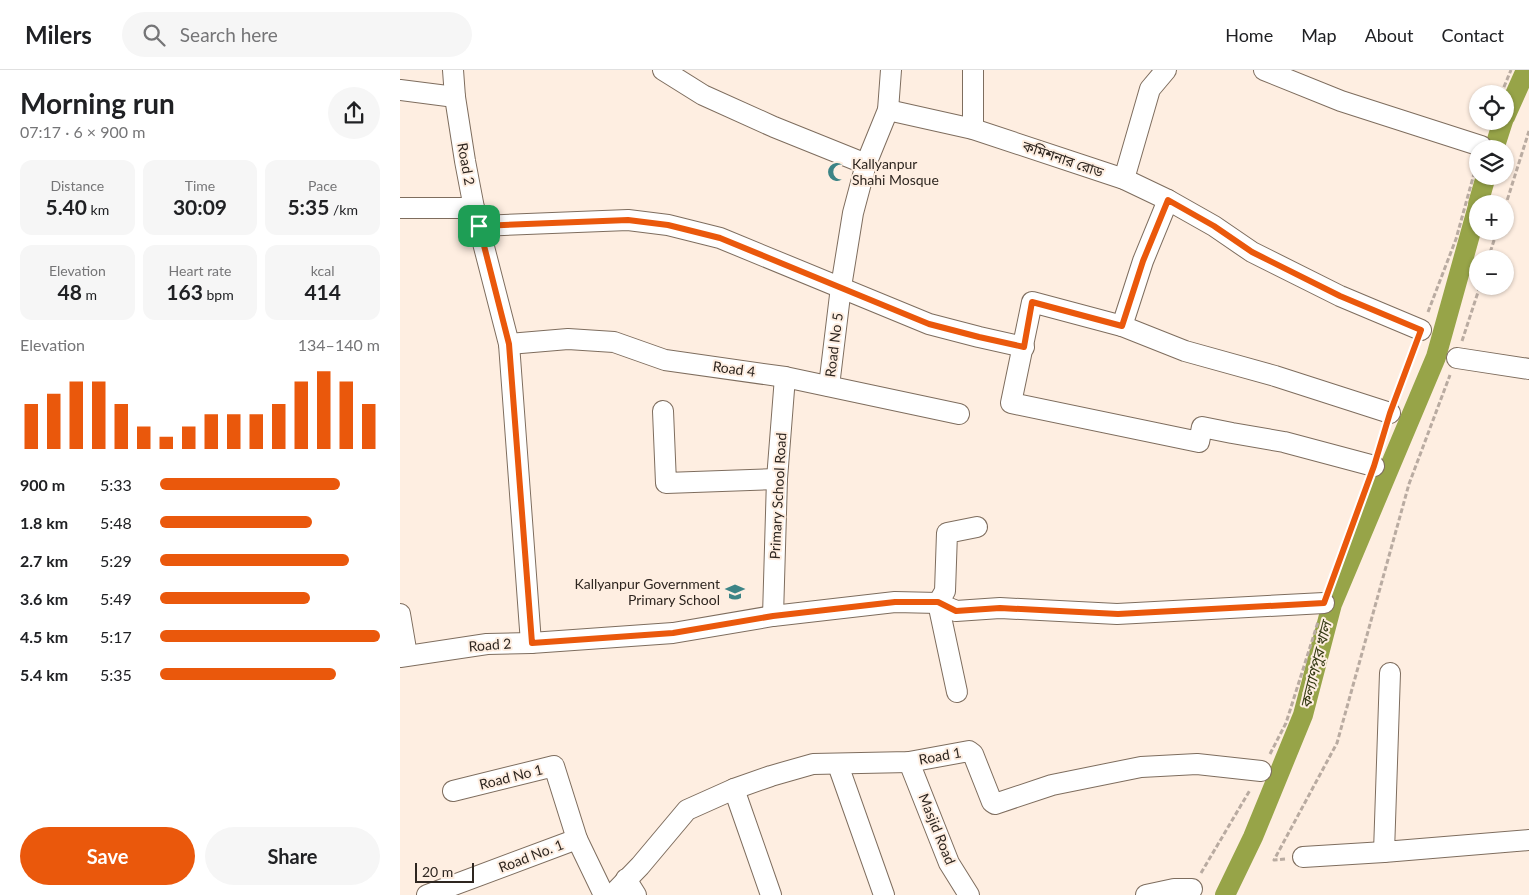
<!DOCTYPE html>
<meta charset="utf-8">
<style>
body{margin:0;font-family:Lato,"Noto Sans Bengali",sans-serif;background:#f6f6f6;color:#202124;height:100vh;display:flex;flex-direction:column;font-size:19px;white-space:nowrap}
*{box-sizing:border-box;margin:0}
p{font-size:16px;color:#757577}
.icon{flex:none;width:28px;height:28px;fill:none;stroke:currentColor;stroke-width:2;stroke-linecap:round;stroke-linejoin:round}
.map{position:relative;flex:1;overflow:hidden}
.sheet{display:flex;flex-direction:column;background:#fff;width:400px}
.sheet>*{flex:none}
.controls{position:absolute;left:1069px;top:15px;display:grid;gap:10px}
.controls a{display:grid;place-items:center;width:45px;height:45px;border-radius:50%;background:#fff;box-shadow:0 1px 4px #0004;font-size:25px}
.scale{position:absolute;left:15px;bottom:12px;width:59px;box-sizing:border-box;padding-left:5px;border:2px solid #2e2620;border-top:0;font-size:14px;line-height:18px;white-space:nowrap;color:#2e2620;-webkit-text-stroke:4px #feeee1;paint-order:stroke}
.pin{position:absolute;display:grid;place-items:center;width:42px;height:42px;color:#fff;margin:-21px;border-radius:10px;box-shadow:0 2px 8px #0006}
.round{display:grid;place-items:center;flex:none;width:52px;height:52px;border-radius:26px;background:#f6f6f6}
.summary{display:flex;align-items:center;justify-content:space-between;height:85px;padding:0 20px}
h1{font-size:28px;font-weight:700;line-height:38px}
.stats{display:grid;grid-template-columns:repeat(3,1fr);gap:8px;height:85px;padding:5px 20px}
.stats div{display:grid;align-content:center;border-radius:12px;background:#f6f6f6;text-align:center}
.stats b{font-size:21px;font-weight:700}
.stats small{font-size:14px;font-weight:400}
.stats p{font-size:14px}
.chart{height:140px;padding:10px 20px}
.chart p{display:flex;justify-content:space-between}
.chart svg{width:100%;height:90px;margin-top:5px;stroke:#ea580c;stroke-width:6}
.primary-button{display:flex;gap:10px;margin-top:auto;padding:10px 20px}
.primary-button a{flex:1;height:58px;border-radius:30px;background:#ea580c;color:#fff;font-size:20px;font-weight:700;line-height:58px;text-align:center}
.primary-button a+a{background:#f6f6f6;color:#202124}
ul{padding:0 20px;list-style:none;font-size:16px}
li{display:grid;grid-template-columns:80px 60px 1fr;align-items:center;height:38px}
li i{height:12px;border-radius:6px;background:#ea580c}
header{display:flex;align-items:center;gap:30px;box-sizing:border-box;height:70px;padding:0 25px;background:#fff;border-bottom:1px solid #e0e0e0}
header strong{font-size:24px}
nav{display:flex;gap:28px;margin-inline-start:auto;font-size:18px}
.search{width:350px;height:45px;background:#f6f6f6;display:flex;align-items:center;gap:12px;box-sizing:border-box;padding:0 18px;border-radius:28px;color:#757577;font-size:19px}
main{display:flex;flex:1;min-height:0}
.map>svg:first-child{display:block}
.lines{fill:none;stroke-linecap:round;stroke-linejoin:round}
.canal{stroke:#97a448;stroke-width:20}
.minor-casing{stroke:#7e6d5e;stroke-width:22}
.path{stroke:#b9aba1;stroke-width:3;stroke-dasharray:5 2.5;stroke-linecap:butt}
.minor{stroke:#fff;stroke-width:20}
.route-casing{stroke:#fff;stroke-width:10}
.route{stroke:#ea580c;stroke-width:6}
.labels{text-anchor:middle;stroke-width:4;stroke-linejoin:round;paint-order:stroke}
.street-label{font-size:14px;fill:#2e2620;stroke:#feeee1}
.poi-label{font-size:14px;fill:#2e2620;stroke:#feeee1;text-anchor:start}
.water-label{font-size:15px;font-style:italic;fill:#353a13;stroke:#feeee1}
</style>
<header>
<strong>Milers</strong>
<div class="search"><svg class="icon" aria-label="search" viewBox="0 0 24 24"><circle cx="10" cy="10" r="6"/><path d="M15 15l6 6"/></svg>Search here</div>
<nav><a>Home</a><a>Map</a><a>About</a><a>Contact</a></nav>
</header>
<main>
<section class="sheet">
<div class="summary"><div><h1>Morning run</h1><p>07:17 · 6 × 900 m</p></div><a class="round"><svg class="icon" aria-label="share" viewBox="0 0 24 24"><path d="M12 15V3M7 8l5-5 5 5M5 13v7h14v-7"/></svg></a></div>
<div class="stats">
<div><p>Distance</p><b>5.40<small> km</small></b></div>
<div><p>Time</p><b>30:09</b></div>
<div><p>Pace</p><b>5:35<small> /km</small></b></div>
</div>
<div class="stats">
<div><p>Elevation</p><b>48<small> m</small></b></div>
<div><p>Heart rate</p><b>163<small> bpm</small></b></div>
<div><p>kcal</p><b>414</b></div>
</div>
<div class="chart"><p><span>Elevation</span>134–140 m</p>
<svg viewBox="0 0 160 44" preserveAspectRatio="none"><path d="M5 44V22M15 44V17M25 44V11M35 44V11M45 44V22M55 44V33M65 44V38M75 44V33M85 44V27M95 44V27M105 44V27M115 44V22M125 44V11M135 44V6M145 44V11M155 44V22"/></svg>
</div>
<ul>
<li><b>900 m</b>5:33<i style="width:82%"></i></li>
<li><b>1.8 km</b>5:48<i style="width:69%"></i></li>
<li><b>2.7 km</b>5:29<i style="width:86%"></i></li>
<li><b>3.6 km</b>5:49<i style="width:68%"></i></li>
<li><b>4.5 km</b>5:17<i style="width:100%"></i></li>
<li><b>5.4 km</b>5:35<i style="width:80%"></i></li>
</ul>
<div class="primary-button"><a>Save</a><a>Share</a></div>
</section>
<div class="map">
<svg width="1129" height="825" viewBox="0 0 1129 825">
<rect width="100%" height="100%" fill="#feeee1"/>
<g class="lines">
<g class="canal">
<path d="M 1105,47 L 1126,0"/>
<path d="M 1094,79 L 1103,51"/>
<path d="M 1078,134 L 1086,106"/>
<path d="M 825,825 L 853,767 L 903,645 L 932,534 L 1036,287 L 1078,136"/>
</g>
<g class="minor-casing">
<g id="minor">
<path d="M 53,0 L 55,27 L 65,91 L 74,138 L 109,274 L 131,573"/>
<path d="M 263,0 L 303,25 L 374,57 L 466,94"/>
<path d="M 573,0 L 573,59"/>
<path d="M 864,0 L 941,31 L 1081,76"/>
<path d="M 0,20 L 55,27"/>
<path d="M 488,40 L 573,59 L 724,109 L 768,130 L 814,156 L 852,182 L 940,226 L 1021,260"/>
<path d="M 724,109 L 750,19 L 766,0"/>
<path d="M 0,138 L 74,138"/>
<path d="M 79,156 L 228,150 L 268,155 L 320,168 L 529,254 L 579,267 L 624,277"/>
<path d="M 722,256 L 743,191 L 768,130"/>
<path d="M 109,274 L 168,269 L 214,272 L 265,290 L 385,307 L 559,344"/>
<path d="M 1057,288 L 1129,299"/>
<path d="M 429,316 L 441,217 L 453,143 L 466,94 L 488,40 L 491,0"/>
<path d="M 263,341 L 266,413 L 377,409"/>
<path d="M 974,396 L 884,372 L 832,363 L 802,357 L 799,372 L 611,333 L 632,232 L 722,256 L 785,281 L 875,306 L 990,343"/>
<path d="M 0,544 L 7,585"/>
<path d="M 373,546 L 377,409 L 385,307"/>
<path d="M 0,587 L 87,574 L 131,573 L 273,563 L 373,546 L 495,532 L 538,533 L 556,541 L 600,538 L 717,544 L 924,533"/>
<path d="M 990,603 L 984,782 L 1129,770"/>
<path d="M 557,622 L 538,533 L 545,521 L 547,463 L 577,457"/>
<path d="M 509,692 L 549,793 L 569,825"/>
<path d="M 438,695 L 484,825"/>
<path d="M 334,719 L 371,825"/>
<path d="M 53,721 L 154,696 L 177,769"/>
<path d="M 903,787 L 984,782"/>
<path d="M 226,809 L 236,825"/>
<path d="M 27,825 L 177,769 L 204,825"/>
<path d="M 212,825 L 240,796 L 287,740 L 334,719 L 371,706 L 413,694 L 509,692 L 569,681 L 573,684 L 592,732 L 595,734 L 652,715 L 741,697 L 797,694 L 861,701"/>
<path d="M 746,825 L 774,819 L 792,819"/>
</g>
</g>
<g class="path">
<path d="M 1101,24 L 1111,0"/>
<path d="M 1088,59 L 1091,51"/>
<path d="M 1105,137 L 1129,61"/>
<path d="M 1088,189 L 1097,161"/>
<path d="M 1028,242 L 1056,169 L 1077,93"/>
<path d="M 1062,271 L 1080,216"/>
<path d="M 997,326 L 1014,278"/>
<path d="M 980,378 L 985,360"/>
<path d="M 931,515 L 968,413"/>
<path d="M 870,684 L 886,653 L 918,552"/>
<path d="M 885,789 L 874,790 L 937,673 L 1009,414 L 1050,305"/>
<path d="M 801,803 L 850,720"/>
</g>
<use href="#minor" class="minor"/>
</g>
<g class="lines">
<g class="route-casing">
<path id="route" d="M 768,130 L 814,156 L 852,182 L 940,226 L 1021,260 L 990,343 L 974,396 L 924,533 L 718,544 L 600,538 L 556,541 L 538,532 L 495,532 L 373,546 L 273,563 L 132,573 L 109,274 L 79,156 L 228,150 L 268,155 L 320,168 L 529,254 L 579,267 L 624,277 L 632,232 L 722,256 L 743,191 Z"/>
</g>
<use href="#route" class="route"/>
</g>
<defs>
<g id="mosque-bare" transform="scale(1.5)"><path d="M3.5-4.9A6 6 0 1 0 3.5 4.9A5 5 0 1 1 3.5-4.9Z" fill="#3c8486" stroke="#feeee1" stroke-width="2.5" paint-order="stroke"/></g>
<g id="school-bare" transform="scale(1.5)"><path d="M0-5L7-2L0 1L-7-2ZM-4 1L0 2.5L4 1V4Q0 6-4 4Z" fill="#3c8486" stroke="#feeee1" stroke-width="2.5" paint-order="stroke"/></g>
</defs>
<g fill-rule="evenodd">
<use href="#mosque-bare" x="437" y="102"/>
<use href="#school-bare" x="335" y="522"/>
</g>
<g class="labels">
<g class="street-label">
<text transform="translate(663 89) rotate(19)" y="5">কমিশনার রোড</text>
<text transform="translate(66 94) rotate(80)" y="5">Road 2</text>
<text transform="translate(434 275) rotate(-83)" y="5">Road No 5</text>
<text transform="translate(334 299) rotate(8)" y="5">Road 4</text>
<text transform="translate(378 426) rotate(-87)" y="5">Primary School Road</text>
<text transform="translate(90 575) rotate(-4)" y="5">Road 2</text>
<text transform="translate(540 686) rotate(-10)" y="5">Road 1</text>
<text transform="translate(111 707) rotate(-14)" y="5">Road No 1</text>
<text transform="translate(537 759) rotate(68)" y="5">Masjid Road</text>
<text transform="translate(131 786) rotate(-21)" y="5">Road No. 1</text>
</g>
<g class="poi-label">
<text x="452" y="99">Kallyanpur<tspan x="452" dy="16">Shahi Mosque</tspan></text>
<text x="320" y="519" text-anchor="end">Kallyanpur Government<tspan x="320" dy="16">Primary School</tspan></text>
</g>
<g class="water-label">
<text transform="translate(916 595) rotate(-76)" y="5">কল্যাণপুর খাল</text>
</g>
</g>
</svg>
<div class="controls">
<a><svg class="icon" aria-label="locate" viewBox="0 0 24 24"><circle cx="12" cy="12" r="6"/><path d="M12 2v4M12 18v4M2 12h4M18 12h4"/></svg></a>
<a><svg class="icon" aria-label="layers" viewBox="0 0 24 24"><path d="M12 4l9 5-9 5-9-5zM3 14l9 5 9-5"/></svg></a>
<a>+</a>
<a>−</a>
</div>
<div class="scale">20 m</div>
<div class="pin" style="left:79px;top:156px;background:#1e9e55"><svg class="icon" aria-label="arrive" viewBox="0 0 24 24"><path d="M6 21V4h12l-3 4 3 4H6"/></svg></div>
</div>
</main>
